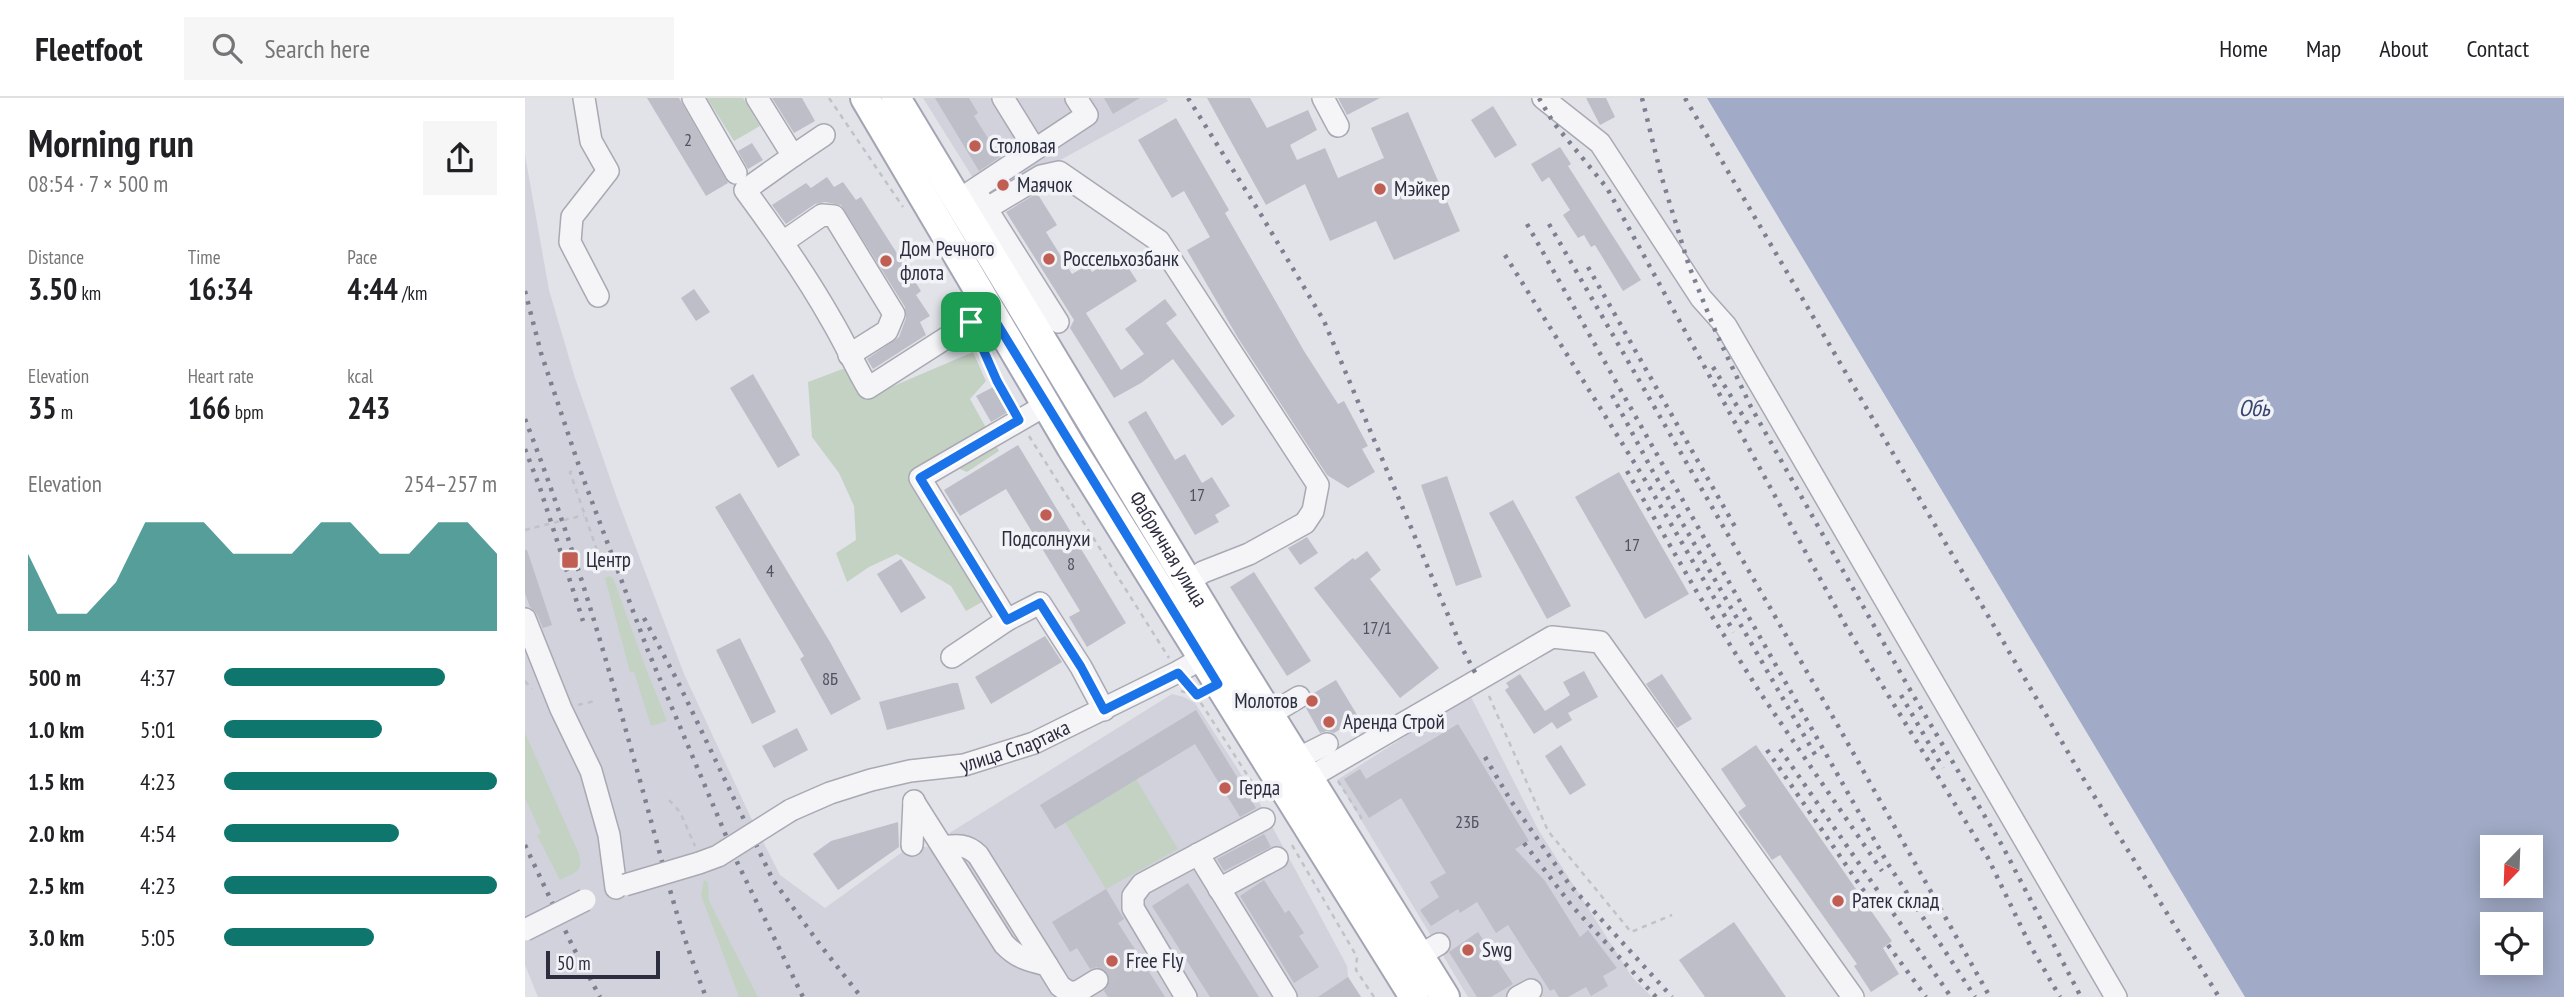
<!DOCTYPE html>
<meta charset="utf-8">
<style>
body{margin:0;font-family:"PT Sans Narrow",sans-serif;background:#f6f6f6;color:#202124;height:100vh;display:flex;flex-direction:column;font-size:26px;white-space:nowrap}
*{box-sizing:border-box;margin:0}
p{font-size:23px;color:#757577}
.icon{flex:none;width:38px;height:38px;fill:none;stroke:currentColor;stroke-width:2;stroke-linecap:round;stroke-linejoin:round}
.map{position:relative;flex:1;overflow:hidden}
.sheet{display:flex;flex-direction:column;background:#fff;width:525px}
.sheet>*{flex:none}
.needle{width:46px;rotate:203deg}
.buttons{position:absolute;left:1955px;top:737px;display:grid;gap:14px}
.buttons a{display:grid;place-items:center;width:63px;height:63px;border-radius:0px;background:#fff;box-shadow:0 4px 18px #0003;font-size:35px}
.scale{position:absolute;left:21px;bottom:18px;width:114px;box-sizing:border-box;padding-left:7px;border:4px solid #2c2e40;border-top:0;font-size:19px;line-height:24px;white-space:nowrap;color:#2c2e40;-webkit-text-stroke:5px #f2f3f7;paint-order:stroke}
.pin{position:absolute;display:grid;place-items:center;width:60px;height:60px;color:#fff;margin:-30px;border-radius:14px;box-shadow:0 4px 10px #0006}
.round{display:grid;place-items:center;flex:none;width:74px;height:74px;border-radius:0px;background:#f6f6f6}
.summary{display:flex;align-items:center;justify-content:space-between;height:119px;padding:0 28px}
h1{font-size:38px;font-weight:700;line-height:52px}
.figures{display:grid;grid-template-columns:repeat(3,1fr);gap:10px;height:119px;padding:7px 28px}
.figures div{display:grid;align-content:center}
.figures b{font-size:30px;font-weight:700}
.figures small{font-size:19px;font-weight:400}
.figures p{font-size:19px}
.chart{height:196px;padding:14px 28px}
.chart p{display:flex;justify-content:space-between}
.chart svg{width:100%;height:126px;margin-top:7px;fill:#0f766e;opacity:.7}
ul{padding:0 28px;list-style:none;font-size:23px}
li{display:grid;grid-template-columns:112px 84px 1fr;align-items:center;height:52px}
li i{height:18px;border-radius:9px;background:#0f766e}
header{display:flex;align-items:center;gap:42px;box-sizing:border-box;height:98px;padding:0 35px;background:#fff;border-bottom:2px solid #e0e0e0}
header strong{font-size:33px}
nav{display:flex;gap:38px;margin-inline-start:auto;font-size:24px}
.search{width:490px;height:63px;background:#f6f6f6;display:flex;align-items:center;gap:18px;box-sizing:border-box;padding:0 24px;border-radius:0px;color:#757577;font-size:26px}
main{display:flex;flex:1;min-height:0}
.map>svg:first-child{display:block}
.built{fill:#d1d2db}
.green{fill:#c4d2c4}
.water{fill:#a1aac6;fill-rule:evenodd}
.building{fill:#bdbec8}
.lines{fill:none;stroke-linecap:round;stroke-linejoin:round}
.minor-tunnel{stroke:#bebfc7;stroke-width:21;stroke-dasharray:21 10;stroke-linecap:butt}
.minor-casing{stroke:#a8a9b3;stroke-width:24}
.major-casing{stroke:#a3a5b4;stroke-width:32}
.path{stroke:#c1c1c8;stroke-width:2.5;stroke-dasharray:5 5;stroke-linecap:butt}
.minor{stroke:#f5f5f8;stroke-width:21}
.major{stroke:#fff;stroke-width:28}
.rail{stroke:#7d8091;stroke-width:4.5;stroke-dasharray:3.5 7;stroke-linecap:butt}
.minor-bridge-casing{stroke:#a8a9b3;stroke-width:24;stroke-linecap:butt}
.path-bridge{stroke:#c1c1c8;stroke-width:2.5;stroke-dasharray:5 5;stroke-linecap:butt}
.minor-bridge{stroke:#f5f5f8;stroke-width:21}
.route-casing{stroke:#fff;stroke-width:14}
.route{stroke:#1a73e8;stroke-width:9}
.poi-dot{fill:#c15e54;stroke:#f2f3f7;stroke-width:2.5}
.labels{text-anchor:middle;stroke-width:7;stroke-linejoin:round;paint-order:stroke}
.number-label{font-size:18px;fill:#505262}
.poi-label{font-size:21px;fill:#2c2e40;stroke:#f2f3f7;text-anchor:start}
.street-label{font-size:21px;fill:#2c2e40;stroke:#f2f3f7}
.water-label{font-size:23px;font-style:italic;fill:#3a4570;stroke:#f2f3f7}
</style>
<header>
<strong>Fleetfoot</strong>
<div class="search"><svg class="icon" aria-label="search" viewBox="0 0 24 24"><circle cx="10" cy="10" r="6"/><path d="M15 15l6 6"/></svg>Search here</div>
<nav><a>Home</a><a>Map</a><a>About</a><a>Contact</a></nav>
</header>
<main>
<section class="sheet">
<div class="summary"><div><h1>Morning run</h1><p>08:54 · 7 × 500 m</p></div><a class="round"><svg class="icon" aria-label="share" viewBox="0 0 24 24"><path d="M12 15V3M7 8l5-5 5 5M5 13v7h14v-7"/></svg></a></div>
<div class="figures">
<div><p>Distance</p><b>3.50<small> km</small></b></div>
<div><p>Time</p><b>16:34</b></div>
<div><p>Pace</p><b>4:44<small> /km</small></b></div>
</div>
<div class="figures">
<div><p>Elevation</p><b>35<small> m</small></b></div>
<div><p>Heart rate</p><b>166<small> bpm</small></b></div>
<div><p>kcal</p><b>243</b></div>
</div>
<div class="chart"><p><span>Elevation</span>254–257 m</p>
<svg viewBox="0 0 160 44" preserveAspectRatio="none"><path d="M0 44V17L10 38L20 38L30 27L40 6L50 6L60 6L70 17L80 17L90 17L100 6L110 6L120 17L130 17L140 6L150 6L160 17V44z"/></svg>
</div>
<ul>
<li><b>500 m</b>4:37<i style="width:81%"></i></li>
<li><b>1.0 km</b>5:01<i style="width:58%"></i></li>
<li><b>1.5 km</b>4:23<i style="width:100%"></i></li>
<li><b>2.0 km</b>4:54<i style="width:64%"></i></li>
<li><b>2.5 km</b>4:23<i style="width:100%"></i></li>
<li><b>3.0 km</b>5:05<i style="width:55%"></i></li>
</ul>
</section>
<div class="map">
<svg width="2039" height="899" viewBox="0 0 2039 899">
<rect width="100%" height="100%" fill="#e2e3e9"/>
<g class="built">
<path d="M 398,0 L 641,0 L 643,3 L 495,84 L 465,107 Z"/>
<path d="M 0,57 L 24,192 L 50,280 L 93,403 L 159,576 L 227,722 L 255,777 L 300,810 L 387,747 L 402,749 L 647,596 L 659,599 L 670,605 L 734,704 L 822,868 L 823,879 L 836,899 L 13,899 L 0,867 Z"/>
<path d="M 945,597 L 1014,733 L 1107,879 L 1127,899 L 943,899 L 812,682 Z"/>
</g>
<g class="green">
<path d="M 182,0 L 218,0 L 235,28 L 209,43 Z"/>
<path d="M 448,254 L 461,283 L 445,301 L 474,353 L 442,374 L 411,361 L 394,370 L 444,450 L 457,504 L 441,513 L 426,488 L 372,456 L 344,469 L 322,484 L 311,455 L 331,442 L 329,408 L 314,375 L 287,339 L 283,284 L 323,269 L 345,298 Z"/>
<path d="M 84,478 L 88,480 L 120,568 L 142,623 L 126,628 L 109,574 L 105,574 L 80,480 Z"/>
<path d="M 0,635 L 54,756 C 59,774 50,774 35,782 L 12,737 L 16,735 L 0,700 Z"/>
<path d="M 611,681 L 653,751 L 581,791 L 540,724 Z"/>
<path d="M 179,782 L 183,784 L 184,803 L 233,899 L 214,899 L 176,797 Z"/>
</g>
<path class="water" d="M 1182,0 L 2039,0 L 2039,899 L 1720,899 ZM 1967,749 L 2006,749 L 2006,788 L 1967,788 ZM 1967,826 L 2006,826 L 2006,864 L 1967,864 Z"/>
<g class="building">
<path d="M 122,0 L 154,0 L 203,85 L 181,98 Z"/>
<path d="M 247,0 L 277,0 L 290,23 L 269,35 Z"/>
<path d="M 410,0 L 444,0 L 453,15 L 449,18 L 466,45 L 476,40 L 484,53 L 454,73 Z"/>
<path d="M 579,0 L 615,0 L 588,16 Z"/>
<path d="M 682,0 L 725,0 L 742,30 L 783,12 L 792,32 L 765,47 L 772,62 L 800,50 L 813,80 L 859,60 L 846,30 L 883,14 L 935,133 L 869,162 L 851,123 L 805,143 L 780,86 L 741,107 Z"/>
<path d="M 813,0 L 855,0 L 822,17 Z"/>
<path d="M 1061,0 L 1081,0 L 1090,19 L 1075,27 Z"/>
<path d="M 968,8 L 992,47 L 970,60 L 946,22 Z"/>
<path d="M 651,20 L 704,112 L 700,115 L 779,253 L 813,306 L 819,303 L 843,348 L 837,351 L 850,374 L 823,390 L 802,377 L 713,240 L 662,152 L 685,139 L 659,93 L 647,100 L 613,42 Z"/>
<path d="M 227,45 L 238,62 L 223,71 L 213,53 Z"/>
<path d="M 1035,49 L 1046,66 L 1043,68 L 1116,182 L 1098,193 L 1070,147 L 1066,149 L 1059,137 L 1053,140 L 1038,117 L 1045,112 L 1024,79 L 1017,84 L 1006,66 Z"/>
<path d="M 302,79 L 309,89 L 318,84 L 331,102 L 336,99 L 396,193 L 391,197 L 405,218 L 395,224 L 401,237 L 348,271 L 342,261 L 374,239 L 381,220 L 380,209 L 316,107 L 300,104 L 290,106 L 261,126 L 247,107 L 281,85 L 286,90 Z"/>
<path d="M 512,95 L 532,127 L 521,134 L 547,176 L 563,167 L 567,174 L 595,157 L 612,183 L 561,215 L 596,272 L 619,256 L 600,231 L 640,201 L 652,217 L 641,225 L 710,318 L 697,328 L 648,261 L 616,285 L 589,300 L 545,230 L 549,222 L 481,114 Z"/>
<path d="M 169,191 L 185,214 L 171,223 L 156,200 Z"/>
<path d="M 228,276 L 275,357 L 253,370 L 205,290 Z"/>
<path d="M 470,288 L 485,313 L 466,324 L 451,298 Z"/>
<path d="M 621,313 L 650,362 L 660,356 L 677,385 L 687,379 L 705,408 L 690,417 L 694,424 L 670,437 L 603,324 Z"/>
<path d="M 493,347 L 601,525 L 562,549 L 544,519 L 555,513 L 481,391 L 435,418 L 419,392 Z"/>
<path d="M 1094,374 L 1164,496 L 1120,521 L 1050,399 Z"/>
<path d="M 922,378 L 957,479 L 931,488 L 896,387 Z"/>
<path d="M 215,395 L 305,544 L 336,601 L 306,617 L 275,561 L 279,558 L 190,409 Z"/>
<path d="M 988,402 L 1046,508 L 1022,521 L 964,415 Z"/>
<path d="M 782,439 L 793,455 L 775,467 L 763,450 Z"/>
<path d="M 0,452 L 2,452 L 27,527 L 18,530 L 12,516 L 5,509 L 0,495 Z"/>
<path d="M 842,453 L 856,472 L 845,481 L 914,570 L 875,600 L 789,490 L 828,460 L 830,462 Z"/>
<path d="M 376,461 L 401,500 L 376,515 L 352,476 Z"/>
<path d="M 729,474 L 786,563 L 762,578 L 705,489 Z"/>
<path d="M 520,538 L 537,564 L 466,606 L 450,579 Z"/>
<path d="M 215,540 L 251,614 L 227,626 L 191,552 Z"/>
<path d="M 1059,573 L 1073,599 L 1043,615 L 1047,622 L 1032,631 L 1027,624 L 1009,636 L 980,592 L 984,589 L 981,585 L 995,576 L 1020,613 L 1045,597 L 1038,584 Z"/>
<path d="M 1137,576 L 1167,621 L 1152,630 L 1121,586 Z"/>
<path d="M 811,582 L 834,620 L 809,635 L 802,633 L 795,635 L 781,610 L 786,605 L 787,596 Z"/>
<path d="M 428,585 L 433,585 L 440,611 L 362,632 L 354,604 Z"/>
<path d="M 671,612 L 731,710 L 715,719 L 670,646 L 530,731 L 515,707 Z"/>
<path d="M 933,626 L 1004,743 L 990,751 L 1020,783 L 1055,839 L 1063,832 L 1092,870 L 1078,878 L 1083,888 L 1066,898 L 1061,889 L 1043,899 L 1034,899 L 1029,891 L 1025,893 L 983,827 L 971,835 L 952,804 L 935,815 L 933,811 L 906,828 L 895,812 L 914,799 L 905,784 L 921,775 L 876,700 L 844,720 L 819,681 L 835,671 L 841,681 Z"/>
<path d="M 272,630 L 283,652 L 249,670 L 237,648 Z"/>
<path d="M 1036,647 L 1061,687 L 1045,697 L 1020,658 Z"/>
<path d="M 1231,647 L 1367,843 L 1358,850 L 1374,876 L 1346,894 L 1329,868 L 1332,866 L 1255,757 L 1247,762 L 1213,714 L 1221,708 L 1196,671 Z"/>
<path d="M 373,724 L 374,749 L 313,792 L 288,756 L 306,743 Z"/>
<path d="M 739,736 L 746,749 L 699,773 L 692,761 Z"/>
<path d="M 739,782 L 760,815 L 764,812 L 779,835 L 774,838 L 794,869 L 769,885 L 715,798 Z"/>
<path d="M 663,785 L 734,899 L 685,899 L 627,808 Z"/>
<path d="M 581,791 L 599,821 L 593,825 L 640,899 L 583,899 L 579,893 L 585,882 L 583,875 L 572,869 L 565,871 L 552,850 L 545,854 L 527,824 Z"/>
<path d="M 1209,824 L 1261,899 L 1180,899 L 1154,862 Z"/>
<path d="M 953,834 L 988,886 L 966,899 L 952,899 L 924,854 Z"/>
<path d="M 823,879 L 836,899 L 793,899 Z"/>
</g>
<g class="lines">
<path class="minor-tunnel" d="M 572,882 L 613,856"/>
<g class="minor-casing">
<g id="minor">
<path d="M 59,0 L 66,43 L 83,73 L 47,119 L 45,144 L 73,198"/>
<path d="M 168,0 L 211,75"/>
<path d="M 232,0 L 268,58 L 220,92 C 251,134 281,177 307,223 C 320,245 330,268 343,290 L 446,224 L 468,219"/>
<path d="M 478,0 L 509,50"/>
<path d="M 798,0 L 813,28"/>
<path d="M 1018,0 L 1075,45 L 1176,200 L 1201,228 L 1591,899"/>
<path d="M 268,58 L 299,37"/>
<path d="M 454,99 L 533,224"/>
<path d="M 432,103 L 562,17 L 551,0"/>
<path d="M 461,111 L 516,78 L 534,74 L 634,143 L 793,387 L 788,413 L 780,425 L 724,456 L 678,474 L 663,484"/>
<path d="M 258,144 L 297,117 L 309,118 L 369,216 L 362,233 L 324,257"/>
<path d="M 521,307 L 395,380 L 482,522 L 515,505 L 556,569 L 579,612"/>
<path d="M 0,521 L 36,611 L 66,673 L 84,737 L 91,790"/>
<path d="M 427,559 L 482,522"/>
<path d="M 744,617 L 774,599"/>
<path d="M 772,661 L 802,646"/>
<path d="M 784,680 L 1027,539 L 1075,544 L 1328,899"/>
<path d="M 389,704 L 479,846 C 492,860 505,863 522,867 L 535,888 L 545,895 L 554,893 L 572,882"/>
<path id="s1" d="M 266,712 L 305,695 L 346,682 L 385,673 L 439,667 L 509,645 L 653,574 L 690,553"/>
<path d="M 387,747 L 389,703"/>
<path d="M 418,749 C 432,747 442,746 453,757 L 522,867"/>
<path d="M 673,756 L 761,899"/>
<path d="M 694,791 L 752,760"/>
<path d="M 904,852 L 914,846"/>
<path d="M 661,899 L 608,810 L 608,798 L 617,786 L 739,721"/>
<path d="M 993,899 L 1006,892"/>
</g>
</g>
<g class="major-casing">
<g id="major">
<path d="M 340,0 L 546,349 L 889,899"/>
<path id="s2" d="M 371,0 L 701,547 L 920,899"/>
</g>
</g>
<g class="path">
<path d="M 304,0 L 378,109"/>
<path d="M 454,242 L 472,283 L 486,308"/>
<path d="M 504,338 L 644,560"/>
<path d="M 47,373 L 45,374 L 76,464"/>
<path d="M 0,583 L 7,591"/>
<path d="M 665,588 L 739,703"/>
<path d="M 656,593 L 670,597"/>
<path d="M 964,598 L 1023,733 L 1106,834 L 1147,817"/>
<path d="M 53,607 L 70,603"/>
<path d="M 813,683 L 836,719 L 836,722"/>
<path d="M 144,702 L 155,714 L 170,748"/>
<path d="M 767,747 L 832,859 L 831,872 L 849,899"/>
</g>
<use href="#minor" class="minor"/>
<use href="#major" class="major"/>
<g class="rail">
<path d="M 663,0 L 735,115 L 799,223 L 936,548 L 953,580"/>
<path d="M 1014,0 L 1028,24 L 1082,90 L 1322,530 L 1463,760 L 1505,847 L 1535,899"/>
<path d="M 1117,0 L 1136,77 L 1164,168 L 1192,237 L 1226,309 L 1384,590 L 1478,749 L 1556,899"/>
<path d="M 1160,0 L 1558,680 L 1694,899"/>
<path d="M 1002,126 L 1363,766 L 1450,899"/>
<path d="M 1024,126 L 1312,626 L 1465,899"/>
<path d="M 980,157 L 1125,390 L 1209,534"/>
<path d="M 1063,169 L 1213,434"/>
<path d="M 0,193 L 16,255 L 57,377 L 123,553 L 213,766 L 278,899"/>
<path d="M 1188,269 L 1223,326"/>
<path d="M 1087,297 L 1127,372 L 1292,660"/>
<path d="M 0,321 C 44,433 78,549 110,665 C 133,745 150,822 181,899"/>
<path d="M 0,351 L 15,390 L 58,523"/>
<path d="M 1102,373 L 1173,496 L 1236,596 L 1357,773"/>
<path d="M 119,520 L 153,584 L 248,782 L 296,848 L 336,899"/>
<path d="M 1376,597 L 1418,670"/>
<path d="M 1255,651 L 1426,899"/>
<path d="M 1242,652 L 1343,799"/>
<path d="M 960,659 L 986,703 L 1044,786 L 1147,899"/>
<path d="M 999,745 L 1047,808 L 1131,899"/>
<path d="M 0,747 L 48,849 L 75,899"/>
<path d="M 1363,847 L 1401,899"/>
</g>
<g class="minor-bridge-casing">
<g id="minor-bridge">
<path d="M 100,787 L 174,765 L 193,758 L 266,712"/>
<path d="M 0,832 L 60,802"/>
</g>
</g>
<path class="path-bridge" d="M 0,432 L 59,417"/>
<use href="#minor-bridge" class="minor-bridge"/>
</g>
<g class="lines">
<g class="route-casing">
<path id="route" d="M 468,219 L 693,586 L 672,597 L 653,575 L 579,612 L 556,569 L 515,505 L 482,522 L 395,380 L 494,322 L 472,283 L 446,224 Z"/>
</g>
<use href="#route" class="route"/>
</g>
<g class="poi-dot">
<circle cx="450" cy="48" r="7"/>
<circle cx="478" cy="87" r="7"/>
<circle cx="855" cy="91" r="7"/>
<circle cx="524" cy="161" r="7"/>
<circle cx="361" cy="163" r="7"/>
<circle cx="521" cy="417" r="7"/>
<rect x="36" y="453" width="18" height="18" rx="3.5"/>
<circle cx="787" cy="603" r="7"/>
<circle cx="804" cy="624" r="7"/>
<circle cx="700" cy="690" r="7"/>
<circle cx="1313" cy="803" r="7"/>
<circle cx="943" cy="852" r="7"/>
<circle cx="587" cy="863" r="7"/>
</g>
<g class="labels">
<g class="number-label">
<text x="163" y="48">2</text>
<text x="672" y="403">17</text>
<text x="1107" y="453">17</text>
<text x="546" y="472">8</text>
<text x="245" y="479">4</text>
<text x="852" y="536">17/1</text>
<text x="305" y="587">8Б</text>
<text x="942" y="730">23Б</text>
</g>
<g class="poi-label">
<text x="464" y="55">Столовая</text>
<text x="492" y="94">Маячок</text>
<text x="869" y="98">Мэйкер</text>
<text x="375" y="158">Дом Речного<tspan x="375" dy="24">флота</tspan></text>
<text x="538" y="168">Россельхозбанк</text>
<text x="521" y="448" text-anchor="middle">Подсолнухи</text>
<text x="61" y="469">Центр</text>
<text x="773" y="610" text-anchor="end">Молотов</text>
<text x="818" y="631">Аренда Строй</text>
<text x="714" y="697">Герда</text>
<text x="1327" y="810">Ратек склад</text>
<text x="957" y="859">Swg</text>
<text x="601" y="870">Free Fly</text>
</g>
<g class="street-label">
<text dy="7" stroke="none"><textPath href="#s2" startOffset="527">Фабричная улица</textPath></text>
<text dy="7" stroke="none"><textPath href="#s1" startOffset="234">улица Спартака</textPath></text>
</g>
<g class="water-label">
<text x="1729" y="318">Обь</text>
</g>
</g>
</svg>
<div class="buttons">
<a><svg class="needle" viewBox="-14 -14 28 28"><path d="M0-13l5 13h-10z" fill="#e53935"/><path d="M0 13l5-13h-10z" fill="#757577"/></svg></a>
<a><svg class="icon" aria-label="locate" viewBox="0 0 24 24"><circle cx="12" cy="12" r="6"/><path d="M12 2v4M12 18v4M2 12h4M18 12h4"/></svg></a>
</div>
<div class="scale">50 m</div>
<div class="pin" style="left:446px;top:224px;background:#1e9e55"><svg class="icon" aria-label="arrive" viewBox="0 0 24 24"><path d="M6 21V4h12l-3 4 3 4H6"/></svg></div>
</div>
</main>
